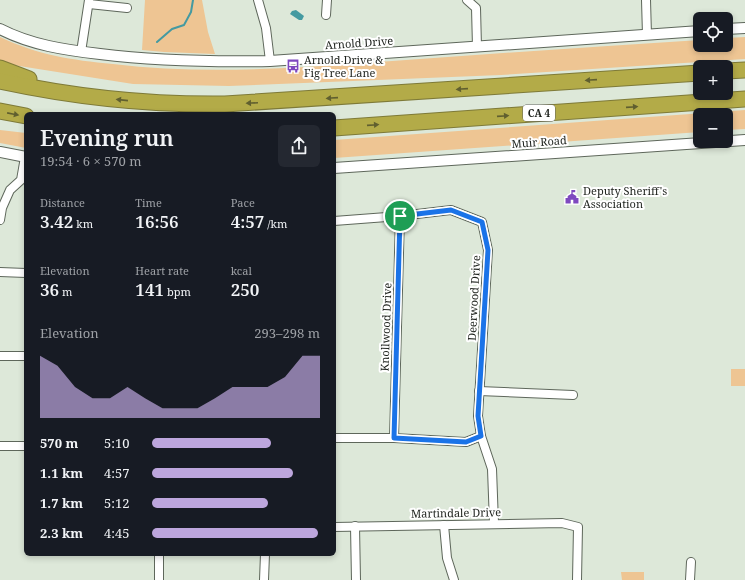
<!DOCTYPE html>
<meta charset="utf-8">
<style>
body{margin:0;font-family:"Noto Serif",serif;background:#242831;color:#f1f3f6;height:100vh;display:flex;flex-direction:column;font-size:15px;white-space:nowrap}
*{box-sizing:border-box;margin:0}
p{font-size:13px;color:#9ea1a6}
.icon{flex:none;width:22px;height:22px;fill:none;stroke:currentColor;stroke-width:2;stroke-linecap:round;stroke-linejoin:round}
.map{position:relative;flex:1;overflow:hidden}
.side{position:absolute;left:24px;top:112px;width:312px;height:444px;display:flex;flex-direction:column;background:#171b24;border-radius:6px;box-shadow:0 2px 6px #0003}
.side>*{flex:none}
.tools{position:absolute;left:693px;top:12px;display:grid;gap:8px}
.tools a{display:grid;place-items:center;width:40px;height:40px;border-radius:6px;background:#171b24;box-shadow:0 2px 6px #0003;font-size:20px}
.pin{position:absolute;display:grid;place-items:center;width:34px;height:34px;color:#fff;margin:-17px;border:2px solid #fff;border-radius:50%;box-shadow:0 1px 4px #0007}
.round{display:grid;place-items:center;flex:none;width:42px;height:42px;border-radius:6px;background:#242831}
.summary{display:flex;align-items:center;justify-content:space-between;height:68px;padding:0 16px}
h1{font-size:22px;font-weight:600;line-height:30px}
.metrics{display:grid;grid-template-columns:repeat(3,1fr);gap:6px;height:68px;padding:4px 16px}
.metrics div{display:grid;align-content:center}
.metrics b{font-size:17px;font-weight:600}
.metrics small{font-size:11px;font-weight:400}
.metrics p{font-size:11px}
.chart{height:112px;padding:8px 16px}
.chart p{display:flex;justify-content:space-between}
.chart svg{width:100%;height:72px;margin-top:4px;fill:#bda6dd;opacity:.7}
ul{padding:0 16px;list-style:none;font-size:13px}
li{display:grid;grid-template-columns:64px 48px 1fr;align-items:center;height:30px}
li i{height:10px;border-radius:5px;background:#bda6dd}
.map>svg:first-child{display:block}
.green{fill:#eec593}
.water{fill:#449aa1}
.lines{fill:none;stroke-linecap:round;stroke-linejoin:round}
.stream{stroke:#449aa1;stroke-width:2}
.minor-casing{stroke:#5e675b;stroke-width:10}
.tertiary-casing{stroke:#5e675b;stroke-width:12}
.motorway-casing{stroke:#7e7a38;stroke-width:17}
.minor{stroke:#fff;stroke-width:8}
.tertiary{stroke:#fff;stroke-width:10}
.motorway{stroke:#b3ab48;stroke-width:15}
.oneway{fill:#605f2f}
.route-casing{stroke:#fff;stroke-width:8}
.route{stroke:#1a73e8;stroke-width:5}
.labels{text-anchor:middle;stroke-width:4;stroke-linejoin:round;paint-order:stroke}
.shield{fill:#fff;stroke:#60635f;stroke-width:1}
.shield-label{font-size:10px;font-weight:bold;fill:#1c201b}
.street-label{font-size:11px;fill:#1c201b;stroke:#fff}
.poi-label{font-size:11px;fill:#1c201b;stroke:#fff;text-anchor:start}
</style>
<div class="map">
<svg width="745" height="580" viewBox="0 0 745 580">
<rect width="100%" height="100%" fill="#dde8d9"/>
<g class="green">
<path d="M 145,0 L 202,0 L 208,32 L 215,54 L 164,52 L 142,50 Z"/>
<path d="M 0,37 C 38,55 71,60 113,64 C 211,76 308,67 406,60 C 504,53 602,46 700,40 L 700,45 L 726,45 L 726,38 L 745,37 L 745,59 L 501,75 L 229,86 L 133,84 L 13,65 L 0,61 Z"/>
<path d="M 745,110 L 745,129 L 726,130 L 726,115 L 700,115 L 700,132 L 334,158 L 334,140 Z"/>
<path d="M 0,130 L 26,133 L 26,148 L 0,143 Z"/>
<rect x="731" y="369" width="14" height="17"/>
<path d="M 621,572 L 644,572 L 644,580 L 622,580 Z"/>
</g>
<path class="water" d="M 296,10 L 304,16 L 302,20 L 299,20 L 290,14 L 292,11 Z"/>
<g class="lines">
<path class="stream" d="M 157,42 L 172,29 L 184,25 L 191,12 L 193,0"/>
<g class="minor-casing">
<g id="minor">
<path d="M 258,0 L 266,28 L 270,61"/>
<path d="M 467,0 L 476,8 L 477,47"/>
<path d="M 646,0 L 647,35"/>
<path d="M 89,4 L 127,8"/>
<path d="M 326,15 L 327,0"/>
<path d="M 81,52 L 89,0"/>
<path d="M 0,220 L 2,208 L 10,190 L 21,180 L 25,157"/>
<path d="M 334,221 L 400,216 L 451,210 L 482,222 L 488,250 L 478,416 L 481,436 L 492,469 L 494,523"/>
<path d="M 0,272 L 26,273"/>
<path d="M 0,356 L 26,356"/>
<path d="M 479,391 L 573,395"/>
<path d="M 334,438 L 394,438 L 466,442 L 481,436"/>
<path d="M 394,438 L 400,216"/>
<path d="M 0,446 L 26,446"/>
<path d="M 444,525 L 447,558 L 454,580"/>
<path d="M 355,526 L 356,580"/>
<path d="M 334,527 L 562,523 L 578,527 L 577,580"/>
<path d="M 159,554 L 159,580"/>
<path d="M 264,580 L 265,554"/>
<path d="M 690,580 L 691,562"/>
</g>
</g>
<g class="tertiary-casing">
<g id="tertiary">
<path d="M 0,29 C 31,45 65,50 100,54 C 157,61 213,62 270,61 L 700,31"/>
<path d="M 726,29 L 745,28"/>
<path d="M 0,152 L 26,157"/>
<path d="M 334,168 L 745,140"/>
</g>
</g>
<g class="motorway-casing">
<g id="motorway">
<path d="M 0,68 L 29,79"/>
<path d="M 726,71 L 745,70"/>
<path d="M 0,81 C 74,97 149,105 225,104 L 700,73"/>
<path d="M 0,111 L 26,116"/>
<path d="M 334,128 L 745,99"/>
</g>
</g>
<use href="#minor" class="minor"/>
<use href="#tertiary" class="tertiary"/>
<use href="#motorway" class="motorway"/>
</g>
<defs><path id="oneway-solid" d="M-6-.8H1V-3.2L6.5 0L1 3.2V.8H-6Z"/></defs>
<g class="oneway">
<use href="#oneway-solid" transform="translate(591 80) rotate(176)"/>
<use href="#oneway-solid" transform="translate(462 89) rotate(176)"/>
<use href="#oneway-solid" transform="translate(332 98) rotate(176)"/>
<use href="#oneway-solid" transform="translate(122 100) rotate(-174)"/>
<use href="#oneway-solid" transform="translate(252 103) rotate(178)"/>
<use href="#oneway-solid" transform="translate(632 107) rotate(-4)"/>
<use href="#oneway-solid" transform="translate(13 114) rotate(11)"/>
<use href="#oneway-solid" transform="translate(503 116) rotate(-4)"/>
<use href="#oneway-solid" transform="translate(373 125) rotate(-4)"/>
</g>
<g class="lines">
<g class="route-casing">
<path id="route" d="M 451,210 L 482,222 L 488,250 L 478,416 L 481,436 L 466,442 L 394,438 L 400,216 Z"/>
</g>
<use href="#route" class="route"/>
</g>
<defs>
<g id="bus-bare" transform="scale(1.08)"><path d="M-5-6H5V4H4V6H2V4H-2V6H-4V4H-5ZM-3.5-4V0h7V-4ZM-3.5 1.2v1.5H-2V1.2ZM2 1.2v1.5H3.5V1.2Z" fill="#7e48bf" stroke="#fff" stroke-width="2.5" paint-order="stroke"/></g>
<g id="civic-bare" transform="scale(1.08)"><path d="M-.6-6.5H3V-4.5H.6V-3L4-1V1h2V6H-6V1h2V-1L-.6-3ZM-1.2 2.5V6h2.4V2.5Z" fill="#7e48bf" stroke="#fff" stroke-width="2.5" paint-order="stroke"/></g>
</defs>
<g fill-rule="evenodd">
<use href="#bus-bare" x="293" y="66"/>
<use href="#civic-bare" x="572" y="197"/>
</g>
<g class="labels">
<rect class="shield" x="523" y="105" width="32" height="16" rx="3"/>
<g class="shield-label">
<text x="539" y="117">CA 4</text>
</g>
<g class="street-label">
<text transform="translate(359 43) rotate(-4)" y="4">Arnold Drive</text>
<text transform="translate(539 142) rotate(-4)" y="4">Muir Road</text>
<text transform="translate(474 298) rotate(-87)" y="4">Deerwood Drive</text>
<text transform="translate(386 327) rotate(-88)" y="4">Knollwood Drive</text>
<text transform="translate(456 513) rotate(-1)" y="4">Martindale Drive</text>
</g>
<g class="poi-label">
<text x="304" y="64">Arnold Drive &amp;<tspan x="304" dy="13">Fig Tree Lane</tspan></text>
<text x="583" y="195">Deputy Sheriff's<tspan x="583" dy="13">Association</tspan></text>
</g>
</g>
</svg>
<div class="tools">
<a><svg class="icon" aria-label="locate" viewBox="0 0 24 24"><circle cx="12" cy="12" r="6"/><path d="M12 2v4M12 18v4M2 12h4M18 12h4"/></svg></a>
<a>+</a>
<a>−</a>
</div>
<div class="pin" style="left:400px;top:216px;background:#1e9e55"><svg class="icon" aria-label="arrive" viewBox="0 0 24 24"><path d="M6 21V4h12l-3 4 3 4H6"/></svg></div>
<section class="side">
<div class="summary"><div><h1>Evening run</h1><p>19:54 · 6 × 570 m</p></div><a class="round"><svg class="icon" aria-label="share" viewBox="0 0 24 24"><path d="M12 15V3M7 8l5-5 5 5M5 13v7h14v-7"/></svg></a></div>
<div class="metrics">
<div><p>Distance</p><b>3.42<small> km</small></b></div>
<div><p>Time</p><b>16:56</b></div>
<div><p>Pace</p><b>4:57<small> /km</small></b></div>
</div>
<div class="metrics">
<div><p>Elevation</p><b>36<small> m</small></b></div>
<div><p>Heart rate</p><b>141<small> bpm</small></b></div>
<div><p>kcal</p><b>250</b></div>
</div>
<div class="chart"><p><span>Elevation</span>293–298 m</p>
<svg viewBox="0 0 160 44" preserveAspectRatio="none"><path d="M0 44V6L10 12L20 25L30 32L40 32L50 25L60 32L70 38L80 38L90 38L100 32L110 25L120 25L130 25L140 19L150 6L160 6V44z"/></svg>
</div>
<ul>
<li><b>570 m</b>5:10<i style="width:71%"></i></li>
<li><b>1.1 km</b>4:57<i style="width:84%"></i></li>
<li><b>1.7 km</b>5:12<i style="width:69%"></i></li>
<li><b>2.3 km</b>4:45<i style="width:99%"></i></li>
</ul>
</section>
</div>
